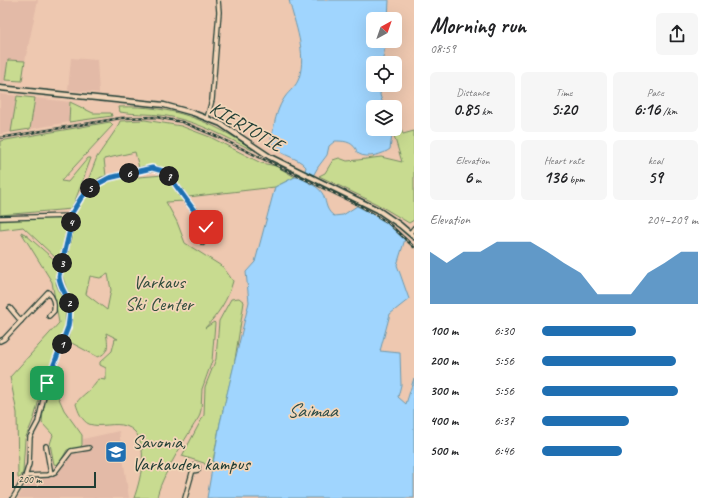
<!DOCTYPE html>
<meta charset="utf-8">
<style>
body{margin:0;font-family:Caveat,sans-serif;background:#f6f6f6;color:#202124;height:100vh;display:flex;flex-direction:column;font-size:15px;white-space:nowrap}
*{box-sizing:border-box;margin:0}
p{font-size:13px;color:#757577}
.icon{flex:none;width:22px;height:22px;fill:none;stroke:currentColor;stroke-width:2;stroke-linecap:round;stroke-linejoin:round}
.map{position:relative;flex:1;overflow:hidden}
.side{display:flex;flex-direction:column;background:#fff;width:300px}
.side>*{flex:none}
.needle{width:26px;rotate:40deg}
.fabs{position:absolute;left:366px;top:12px;display:grid;gap:8px}
.fabs a{display:grid;place-items:center;width:36px;height:36px;border-radius:6px;background:#fff;box-shadow:0 4px 16px #0002;font-size:20px}
.scale{position:absolute;left:12px;bottom:10px;width:84px;box-sizing:border-box;padding-left:4px;border:2px solid #1f3d34;border-top:0;font-size:11px;line-height:14px;white-space:nowrap;color:#1f3d34;-webkit-text-stroke:3px #f2d5b8;paint-order:stroke}
.pin{position:absolute;display:grid;place-items:center;width:34px;height:34px;color:#fff;margin:-17px;border-radius:8px;box-shadow:0 2px 6px #0006}
.km{position:absolute;width:20px;height:20px;margin:-10px;border-radius:50%;background:#222;color:#fff;font-size:11px;line-height:20px;text-align:center}
.round{display:grid;place-items:center;flex:none;width:42px;height:42px;border-radius:6px;background:#f6f6f6}
.summary{display:flex;align-items:center;justify-content:space-between;height:68px;padding:0 16px}
h1{font-size:22px;font-weight:600;line-height:30px}
.figures{display:grid;grid-template-columns:repeat(3,1fr);gap:6px;height:68px;padding:4px 16px}
.figures div{display:grid;align-content:center;border-radius:6px;background:#f6f6f6;text-align:center}
.figures b{font-size:17px;font-weight:600}
.figures small{font-size:11px;font-weight:400}
.figures p{font-size:11px}
.chart{height:112px;padding:8px 16px}
.chart p{display:flex;justify-content:space-between}
.chart svg{width:100%;height:72px;margin-top:4px;fill:#1f6fb2;opacity:.7}
ul{padding:0 16px;list-style:none;font-size:13px}
li{display:grid;grid-template-columns:64px 48px 1fr;align-items:center;height:30px}
li i{height:10px;border-radius:5px;background:#1f6fb2}
main{display:flex;flex:1;min-height:0}
.map>svg:first-child{display:block}
.built{fill:#e3baa7}
.green{fill:#c8db90;stroke:#748c62;fill-rule:evenodd}
.water{fill:#a0d5fe;stroke:#6c98ad}
.lines{fill:none;stroke-linecap:round;stroke-linejoin:round}
.minor-casing{stroke:#1f3d34;stroke-width:6}
.tertiary-casing{stroke:#1f3d34;stroke-width:7}
.minor{stroke:#f2d5b8;stroke-width:3.5}
.tertiary{stroke:#f2d5b8;stroke-width:4}
.rail-casing{stroke:#1f3d34;stroke-width:2.5}
.rail{stroke:#f2d5b8;stroke-width:1;stroke-dasharray:3;stroke-linecap:butt}
.route-casing{stroke:#fff;stroke-width:8}
.route{stroke:#1f6fb2;stroke-width:5}
.labels{text-anchor:middle;stroke-width:3.5;stroke-linejoin:round;paint-order:stroke}
.street-label{font-size:19px;fill:#1f3d34;stroke:#f2d5b8}
.park-label{font-size:19px;fill:#304d3d;stroke:#f2d5b8}
.poi-label{font-size:19px;fill:#1f3d34;stroke:#f2d5b8;text-anchor:start}
.water-label{font-size:20px;font-style:italic;fill:#2c4c48;stroke:#f2d5b8}
</style>
<main>
<div class="map">
<svg width="414" height="498" viewBox="0 0 414 498">
<rect width="100%" height="100%" fill="#eec8b0"/>
<filter id="ink" filterUnits="userSpaceOnUse"><feTurbulence type="fractalNoise" baseFrequency=".025" numOctaves="2"/><feDisplacementMap in="SourceGraphic" scale="8" xChannelSelector="R" yChannelSelector="G"/><feConvolveMatrix kernelMatrix="1 2 1 2 8 2 1 2 1" color-interpolation-filters="sRGB"/></filter>
<g filter="url(#ink)">
<g class="built">
<path d="M 0,0 L 38,0 L 25,61 L 8,60 L 4,84 L 0,83 Z"/>
<path d="M 71,58 L 97,60 L 99,93 L 68,90 Z"/>
<path d="M 0,94 L 17,96 L 11,132 L 0,134 Z"/>
<path d="M 35,98 L 70,102 L 69,122 L 30,129 Z"/>
<path d="M 119,431 L 129,498 L 18,498 L 28,481 L 32,479 L 51,477 L 59,472 L 70,455 L 84,452 L 83,439 Z"/>
</g>
<g class="green">
<path d="M 8,60 L 25,61 L 22,81 L 5,80 Z"/>
<path d="M 17,96 L 35,98 L 30,129 L 11,132 Z"/>
<path d="M 70,102 L 93,113 L 111,113 L 112,116 L 69,122 Z"/>
<path d="M 119,107 C 172,105 209,120 253,149 L 252,150 C 226,137 200,123 172,117 C 155,113 137,115 120,112 Z"/>
<path d="M 145,120 L 181,126 L 210,137 L 261,163 L 276,166 L 295,177 L 275,187 L 188,197 C 173,177 167,161 139,168 L 135,152 L 104,159 L 106,176 L 96,182 L 87,183 L 97,157 L 117,128 L 120,121 Z"/>
<path d="M 397,120 L 403,134 L 414,131 L 414,220 L 409,223 L 377,204 L 319,176 L 325,173 L 333,160 L 339,158 L 347,161 L 358,160 L 381,157 L 402,162 L 392,129 L 395,129 L 395,121 Z"/>
<path d="M 110,122 L 113,125 L 61,181 L 68,182 L 88,158 L 91,158 L 72,209 L 0,215 L 0,141 Z"/>
<path d="M 164,175 L 185,201 L 166,202 L 177,222 L 185,243 L 223,267 L 233,281 C 228,300 218,314 205,328 L 214,322 L 215,323 L 212,361 L 202,389 L 201,410 L 199,417 C 188,434 159,480 157,498 L 134,498 C 141,479 152,435 126,426 C 115,422 100,428 89,424 C 82,421 78,411 76,404 C 81,394 94,390 98,379 L 106,380 L 106,368 L 100,365 L 100,362 L 112,351 L 115,339 L 118,339 L 106,333 C 108,344 110,352 98,357 L 68,341 L 72,307 L 62,275 L 74,226 L 73,216 L 83,199 L 99,184 L 113,179 ZM 108,274 L 111,290 L 107,310 L 86,294 L 90,276 L 100,278 Z"/>
<path d="M 43,218 L 64,219 L 68,223 L 61,258 L 57,259 L 23,227 L 0,230 L 0,221 Z"/>
<path d="M 21,232 L 25,234 L 58,263 L 57,283 L 66,302 L 66,327 L 43,385 L 34,418 L 25,439 L 23,472 L 20,478 L 18,478 L 17,413 L 10,377 L 59,323 L 52,282 Z"/>
<path d="M 239,298 L 244,302 L 234,366 L 220,423 L 211,472 L 204,463 L 182,456 L 204,415 L 205,387 L 216,359 L 219,321 L 231,299 Z"/>
<path d="M 50,385 L 53,385 L 64,410 L 82,435 L 82,445 L 80,448 L 67,450 L 59,464 L 56,465 L 54,464 L 50,444 L 53,435 L 42,423 L 44,400 Z"/>
</g>
<path class="water" d="M 289,0 L 389,0 L 388,19 L 373,19 L 373,41 L 386,41 L 382,63 L 373,63 L 373,85 L 381,85 L 380,95 L 384,107 L 373,107 L 373,129 L 393,129 L 390,149 C 384,154 367,159 359,154 C 356,152 357,151 356,149 C 351,141 343,141 335,141 L 329,146 L 327,155 L 318,167 L 309,183 C 332,193 320,206 334,216 L 343,215 L 357,206 L 383,219 L 405,239 L 397,265 L 409,299 L 390,314 L 380,351 L 400,353 L 401,385 L 398,397 L 406,404 L 414,378 L 414,498 L 207,498 L 220,423 L 249,302 L 246,272 L 255,262 L 275,187 L 295,177 L 303,178 L 306,167 C 298,156 277,156 272,143 C 270,140 272,135 273,131 C 275,119 278,107 285,97 C 290,90 296,87 299,78 C 307,53 295,24 289,0 Z"/>
<g class="lines">
<g class="minor-casing">
<g id="minor">
<path d="M 207,118 L 212,100 L 219,12 L 218,0"/>
<path d="M 0,218 L 70,216 L 81,197 L 90,188 L 102,180 L 145,169 L 157,169 L 168,175 L 172,180 L 206,227 L 207,235 L 203,243"/>
<path d="M 410,233 L 414,228"/>
<path d="M 10,308 L 21,321"/>
<path d="M 0,341 L 4,339 L 48,292 C 53,297 55,304 54,311 L 49,316"/>
<path d="M 46,446 L 51,474"/>
<path d="M 25,477 L 29,464 L 30,437 L 38,422 L 47,383 L 68,327 L 69,306 L 59,283 L 59,276 L 71,225 L 70,216"/>
<path d="M 13,498 L 26,476 L 48,475 L 55,472 L 71,451 L 89,448"/>
<path d="M 185,498 L 194,466 L 198,467 L 198,470 L 193,471"/>
</g>
</g>
<g class="tertiary-casing">
<path id="tertiary" d="M 0,88 L 164,105 L 193,113 L 221,124 L 270,157 L 378,210 L 400,225 L 414,237"/>
</g>
<use href="#minor" class="minor"/>
<use href="#tertiary" class="tertiary"/>
<g class="rail-casing">
<path id="rail" d="M 0,138 L 121,118 L 156,117 L 182,122 L 216,136 L 362,207 L 387,222 L 414,247"/>
</g>
<use href="#rail" class="rail"/>
</g>
</g>
<g class="lines" filter="url(#ink)">
<g class="route-casing">
<path id="route" d="M 47,383 L 68,327 C 69,319 71,311 69,303 C 66,293 59,286 59,276 L 71,225 L 70,216 L 81,198 L 90,188 L 109,178 L 152,168 L 163,171 L 172,180 L 206,227"/>
</g>
<use href="#route" class="route"/>
</g>
<defs>
<g id="university-square" transform="scale(1.15)"><rect x="-9" y="-9" width="18" height="18" rx="4" fill="#1f6fb2" stroke="#f2d5b8"/><path d="M0-5L7-2L0 1L-7-2ZM-4 1L0 2.5L4 1V4Q0 6-4 4Z" fill="#fff"/></g>
</defs>
<g fill-rule="evenodd">
<use href="#university-square" x="116" y="452"/>
</g>
<g class="labels">
<g class="street-label">
<text transform="translate(247 126) rotate(30)" y="7">KIERTOTIE</text>
</g>
<g class="park-label">
<text x="159" y="288">Varkaus<tspan x="159" dy="22">Ski Center</tspan></text>
</g>
<g class="poi-label">
<text x="132" y="448">Savonia,<tspan x="132" dy="22">Varkauden kampus</tspan></text>
</g>
<g class="water-label">
<text x="312" y="417">Saimaa</text>
</g>
</g>
</svg>
<div class="fabs">
<a><svg class="needle" viewBox="-14 -14 28 28"><path d="M0-13l5 13h-10z" fill="#e53935"/><path d="M0 13l5-13h-10z" fill="#757577"/></svg></a>
<a><svg class="icon" aria-label="locate" viewBox="0 0 24 24"><circle cx="12" cy="12" r="6"/><path d="M12 2v4M12 18v4M2 12h4M18 12h4"/></svg></a>
<a><svg class="icon" aria-label="layers" viewBox="0 0 24 24"><path d="M12 4l9 5-9 5-9-5zM3 14l9 5 9-5"/></svg></a>
</div>
<div class="scale">200 m</div>
<div class="pin" style="left:47px;top:383px;background:#1e9e55"><svg class="icon" aria-label="arrive" viewBox="0 0 24 24"><path d="M6 21V4h12l-3 4 3 4H6"/></svg></div>
<div class="pin" style="left:206px;top:227px;background:#d93025"><svg class="icon" aria-label="check" viewBox="0 0 24 24"><path d="M5 12l5 5 9-10"/></svg></div>
<b class="km" style="left:62px;top:344px">1</b>
<b class="km" style="left:69px;top:303px">2</b>
<b class="km" style="left:62px;top:263px">3</b>
<b class="km" style="left:71px;top:222px">4</b>
<b class="km" style="left:90px;top:188px">5</b>
<b class="km" style="left:129px;top:173px">6</b>
<b class="km" style="left:169px;top:176px">7</b>
</div>
<section class="side">
<div class="summary"><div><h1>Morning run</h1><p>08:59</p></div><a class="round"><svg class="icon" aria-label="share" viewBox="0 0 24 24"><path d="M12 15V3M7 8l5-5 5 5M5 13v7h14v-7"/></svg></a></div>
<div class="figures">
<div><p>Distance</p><b>0.85<small> km</small></b></div>
<div><p>Time</p><b>5:20</b></div>
<div><p>Pace</p><b>6:16<small> /km</small></b></div>
</div>
<div class="figures">
<div><p>Elevation</p><b>6<small> m</small></b></div>
<div><p>Heart rate</p><b>136<small> bpm</small></b></div>
<div><p>kcal</p><b>59</b></div>
</div>
<div class="chart"><p><span>Elevation</span>204–209 m</p>
<svg viewBox="0 0 160 44" preserveAspectRatio="none"><path d="M0 44V12L10 19L20 12L30 12L40 6L50 6L60 6L70 12L80 19L90 25L100 38L110 38L120 38L130 25L140 19L150 12L160 12V44z"/></svg>
</div>
<ul>
<li><b>100 m</b>6:30<i style="width:60%"></i></li>
<li><b>200 m</b>5:56<i style="width:86%"></i></li>
<li><b>300 m</b>5:56<i style="width:87%"></i></li>
<li><b>400 m</b>6:37<i style="width:56%"></i></li>
<li><b>500 m</b>6:46<i style="width:51%"></i></li>
</ul>
</section>
</main>
